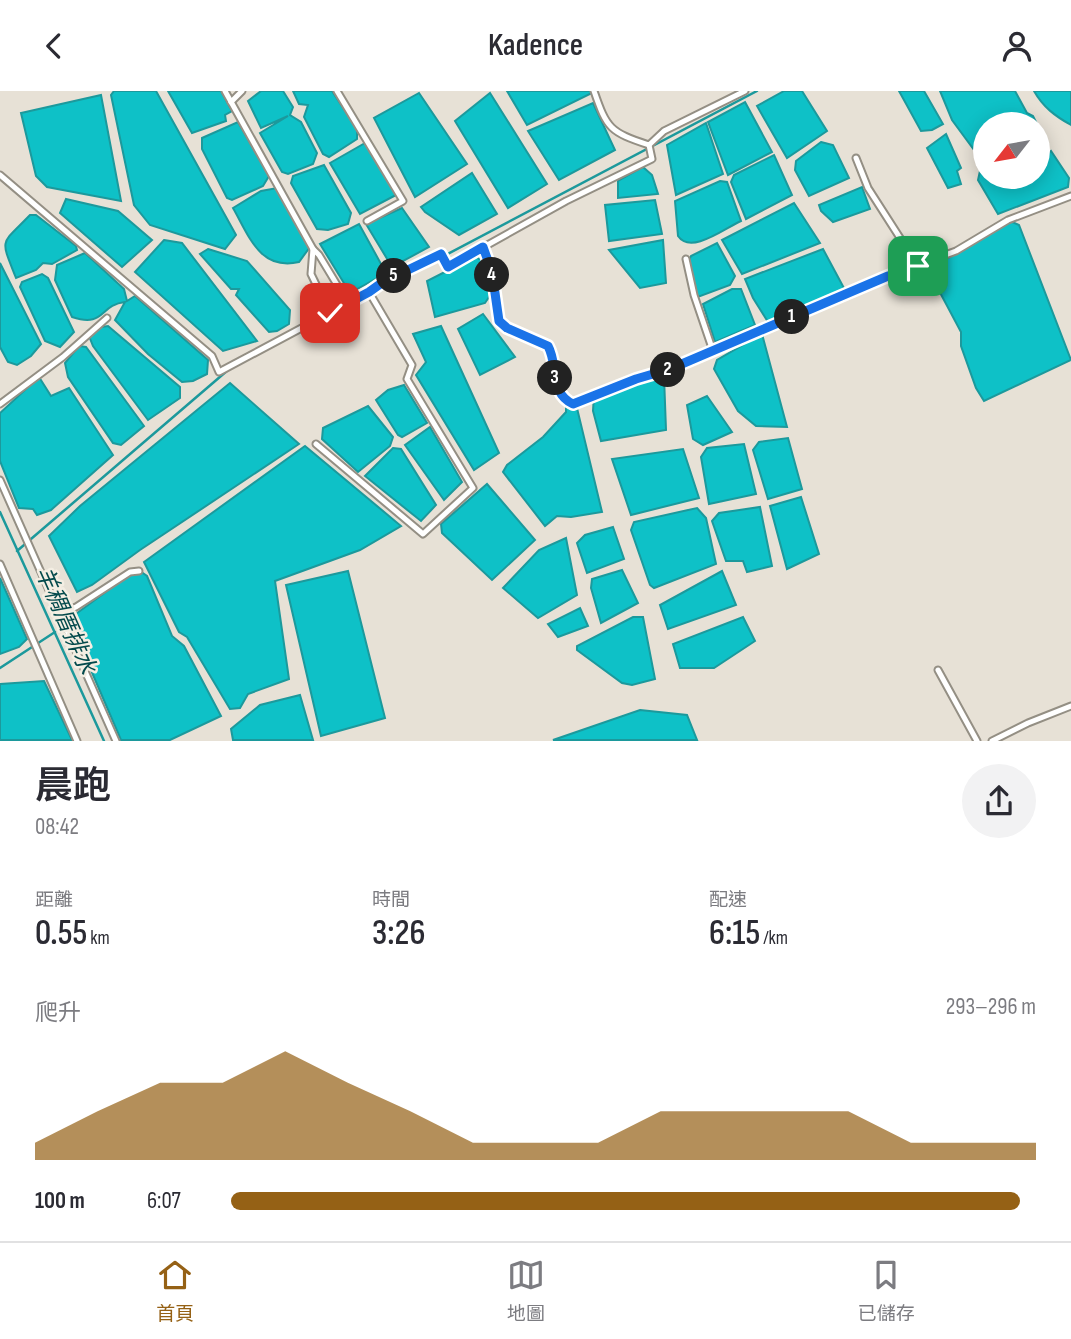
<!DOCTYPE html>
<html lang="zh-TW">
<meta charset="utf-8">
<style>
body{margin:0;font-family:"Sofia Sans Condensed","Noto Sans TC",sans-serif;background:#f2f2f3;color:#2b2b33;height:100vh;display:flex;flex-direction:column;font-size:26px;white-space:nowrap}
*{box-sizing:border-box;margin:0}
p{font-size:23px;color:#7c7c81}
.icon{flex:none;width:38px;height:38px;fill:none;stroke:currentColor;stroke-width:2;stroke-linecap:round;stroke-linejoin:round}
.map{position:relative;height:650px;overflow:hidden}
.panel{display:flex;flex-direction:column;background:#fff;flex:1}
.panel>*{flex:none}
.needle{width:46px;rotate:239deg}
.tools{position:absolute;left:973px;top:21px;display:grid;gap:14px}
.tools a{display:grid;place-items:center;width:77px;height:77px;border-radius:50%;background:#fff;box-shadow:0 4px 18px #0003;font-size:35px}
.pin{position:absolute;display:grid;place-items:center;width:60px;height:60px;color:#fff;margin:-30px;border-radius:14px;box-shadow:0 4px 10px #0006}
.km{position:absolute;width:35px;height:35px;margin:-18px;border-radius:50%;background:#222;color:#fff;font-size:19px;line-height:35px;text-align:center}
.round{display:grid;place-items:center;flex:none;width:74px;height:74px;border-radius:37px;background:#f2f2f3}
.overview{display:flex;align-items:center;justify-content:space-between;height:119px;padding:0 35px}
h1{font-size:38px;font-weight:600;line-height:52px}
.stats{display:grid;grid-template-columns:repeat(3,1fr);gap:10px;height:119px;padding:7px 35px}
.stats div{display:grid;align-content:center}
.stats b{font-size:35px;font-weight:600}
.stats small{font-size:19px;font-weight:400}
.stats p{font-size:19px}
.chart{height:196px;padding:14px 35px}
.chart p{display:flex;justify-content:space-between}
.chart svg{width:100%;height:126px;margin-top:7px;fill:#956115;opacity:.7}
ul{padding:0 35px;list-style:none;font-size:23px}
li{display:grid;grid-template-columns:112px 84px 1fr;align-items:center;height:52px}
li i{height:18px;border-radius:9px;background:#956115}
header{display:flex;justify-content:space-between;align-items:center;height:91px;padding:0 35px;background:#fff;font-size:32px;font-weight:600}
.tabs{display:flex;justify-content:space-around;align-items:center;height:98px;border-top:2px solid #e1e1e2;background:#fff;font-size:19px;color:#7c7c81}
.tabs a{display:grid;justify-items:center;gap:4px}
.tabs .active{color:#956115}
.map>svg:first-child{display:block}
.water{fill:#0ec1c7;stroke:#1c999c;stroke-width:2}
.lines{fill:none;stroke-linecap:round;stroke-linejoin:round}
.stream{stroke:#1c999c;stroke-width:2.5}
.lane-casing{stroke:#948f84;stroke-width:9}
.lane{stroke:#fff;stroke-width:5}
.route-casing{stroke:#fff;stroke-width:14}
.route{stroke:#1a73e8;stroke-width:9}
.labels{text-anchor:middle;stroke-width:5;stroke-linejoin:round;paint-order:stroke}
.water-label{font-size:23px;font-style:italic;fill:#044a4c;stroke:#f4eee3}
</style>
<header><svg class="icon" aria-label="back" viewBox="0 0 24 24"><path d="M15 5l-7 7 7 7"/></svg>Kadence<svg class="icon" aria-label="person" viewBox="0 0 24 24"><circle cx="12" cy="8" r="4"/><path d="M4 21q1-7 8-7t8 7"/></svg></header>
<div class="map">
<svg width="1071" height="650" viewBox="0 0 1071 650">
<rect width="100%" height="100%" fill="#e7e1d6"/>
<g class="water">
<path d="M 114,0 L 156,0 L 236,144 L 225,158 L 150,134 L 134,114 L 111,4 Z"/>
<path d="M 168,0 L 221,0 L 232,20 L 225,24 L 226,30 L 192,42 Z"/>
<path d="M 261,0 L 283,0 L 293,16 L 290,24 L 301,31 L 317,62 L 313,73 L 288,83 L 282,81 L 260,42 L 288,25 L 261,37 L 248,10 Z"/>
<path d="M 293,0 L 332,0 L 357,38 L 357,48 L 329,66 L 323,63 L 304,26 L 308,14 L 299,13 Z"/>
<path d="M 507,0 L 593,0 L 594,1 L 527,34 Z"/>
<path d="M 784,0 L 802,0 L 827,40 L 787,67 L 757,15 Z"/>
<path d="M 899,0 L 924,0 L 943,33 L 932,39 L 921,40 Z"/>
<path d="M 940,0 L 1015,0 L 1027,22 L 1033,25 L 1037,33 L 985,33 L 985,62 L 977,63 L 952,29 Z"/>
<path d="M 1034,0 L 1071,0 L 1071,34 C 1055,25 1043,16 1034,0 Z"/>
<path d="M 419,2 L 467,73 L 415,106 L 374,27 Z"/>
<path d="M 490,2 L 547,93 L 508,117 L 455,30 Z"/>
<path d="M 101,4 L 121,110 L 47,96 L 36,85 L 21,22 Z"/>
<path d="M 745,11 L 772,61 L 728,84 L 708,31 Z"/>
<path d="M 593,12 L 615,59 L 559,89 L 528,40 Z"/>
<path d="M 238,31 L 269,85 L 263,95 L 232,109 L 227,107 L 202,58 L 202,47 Z"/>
<path d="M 706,32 L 723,83 L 676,104 L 667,54 Z"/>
<path d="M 946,43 L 961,77 L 957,80 L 961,93 L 948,97 L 927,57 Z"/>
<path d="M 1045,50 L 1042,57 L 1047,63 L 1051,60 L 1069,87 L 1068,96 L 998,123 L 978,89 L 980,80 L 985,77 L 985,86 L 1038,86 L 1038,53 Z"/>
<path d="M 821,51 L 833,54 L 849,87 L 809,105 L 795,79 L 796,70 Z"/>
<path d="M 365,52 L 396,104 L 360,123 L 330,72 Z"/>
<path d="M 774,64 L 792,104 L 746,128 L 731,91 L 734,84 Z"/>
<path d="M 324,74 L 351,122 L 348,133 L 328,139 L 317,138 L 291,92 L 293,85 Z"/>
<path d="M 643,76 L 652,84 L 658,103 L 618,107 L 618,90 Z"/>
<path d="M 472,82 L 497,123 L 459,144 L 425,121 L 421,116 Z"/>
<path d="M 720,90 L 727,91 L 741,130 C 725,137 691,164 678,145 L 675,110 Z"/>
<path d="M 862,96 L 870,118 L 833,131 L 821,120 L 819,114 Z"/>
<path d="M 277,97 L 310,156 L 299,171 C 260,180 249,145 233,117 L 261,100 Z"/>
<path d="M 66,108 L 118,120 L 152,149 L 122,176 L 60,122 Z"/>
<path d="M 655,109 L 662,143 L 609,150 L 605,114 Z"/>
<path d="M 794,112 L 820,152 L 742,183 L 722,149 Z"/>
<path d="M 402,117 L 429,156 L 392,176 L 366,133 Z"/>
<path d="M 30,124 L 36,124 L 76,155 L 77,159 L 52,173 L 43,172 L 36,179 L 16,187 C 0,146 0,155 30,124 Z"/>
<path d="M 1008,129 L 1019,134 L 1071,269 L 984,310 L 976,297 L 961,255 L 961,241 L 936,194 L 937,182 L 945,169 Z"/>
<path d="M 359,133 L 386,182 L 350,202 L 320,153 Z"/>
<path d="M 164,149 L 182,152 L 257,250 L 223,260 L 135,181 Z"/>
<path d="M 663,149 L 666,192 L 640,197 L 609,159 Z"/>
<path d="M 717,152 L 735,185 L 730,194 L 695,207 L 686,175 L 691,165 Z"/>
<path d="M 208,158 L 247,170 L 290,219 L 289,233 L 277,240 L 269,241 L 236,204 L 239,198 L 231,198 L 200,163 Z"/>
<path d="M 823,158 L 845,199 L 768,231 L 753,207 L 745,188 Z"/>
<path d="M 85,162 L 124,198 L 127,210 L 135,205 L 208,269 L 207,283 L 193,290 L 182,291 L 148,263 L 115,229 L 125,211 C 99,214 105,237 72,226 L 55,189 L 57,174 Z"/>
<path d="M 476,165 L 479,168 L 484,165 L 491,203 L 485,212 L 435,226 L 427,190 Z"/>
<path d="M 0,172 L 41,253 L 31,265 L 17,274 L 8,271 L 0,256 Z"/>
<path d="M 42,183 L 48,187 L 74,241 L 60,256 L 45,250 L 20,196 L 22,191 Z"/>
<path d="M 732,198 L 741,198 L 755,234 L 715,251 L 703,213 Z"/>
<path d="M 483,223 L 515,266 L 480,284 L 458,238 Z"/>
<path d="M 108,235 L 180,296 L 180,307 L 148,329 L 93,255 L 89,245 L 95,237 Z"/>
<path d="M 441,235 L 499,362 L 474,379 L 416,284 L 426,271 L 413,243 Z"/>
<path d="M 762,243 L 787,336 L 756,335 L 738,320 L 714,278 L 717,269 Z"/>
<path d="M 79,255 L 86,256 L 144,335 L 121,354 L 113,352 L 68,286 L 65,272 Z"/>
<path d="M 664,285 L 666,339 L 601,350 L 593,320 L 594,304 Z"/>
<path d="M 39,286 L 51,305 L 69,297 L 113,364 L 51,419 L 37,424 L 33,418 L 19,417 L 0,370 L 0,322 Z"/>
<path d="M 230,292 L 299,353 L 140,459 L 92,494 L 77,501 L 49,445 L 80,415 Z"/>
<path d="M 404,294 L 427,332 L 402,346 L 398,344 L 376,309 L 388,299 Z"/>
<path d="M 707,305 L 732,341 L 703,354 L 693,348 L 687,314 Z"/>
<path d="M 368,315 L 393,346 L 390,355 L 358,381 L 322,348 L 323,337 Z"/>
<path d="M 566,315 L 577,317 L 602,421 L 571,426 L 557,425 L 545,435 L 503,381 L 507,374 L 543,346 L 566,321 Z"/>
<path d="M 430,336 L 462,391 L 444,409 L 405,354 Z"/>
<path d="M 788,347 L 802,398 L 768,408 L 753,359 L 759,351 Z"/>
<path d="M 744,353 L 756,403 L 709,413 L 701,366 L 707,357 Z"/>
<path d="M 305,355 L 401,435 L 360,459 L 275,490 L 289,588 L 248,603 L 240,617 L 230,618 L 187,546 L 179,541 L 144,471 Z"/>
<path d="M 393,357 L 401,358 L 436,414 L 421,430 L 365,385 Z"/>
<path d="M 683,358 L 699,407 L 631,424 L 612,368 Z"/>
<path d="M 487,393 L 535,449 L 492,489 L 442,442 L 441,433 Z"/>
<path d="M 801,406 L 819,463 L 787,478 L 770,415 Z"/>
<path d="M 760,416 L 772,475 L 747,481 L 743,470 L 726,470 L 712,430 L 719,422 Z"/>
<path d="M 697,417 L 706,427 L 716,473 L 654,497 L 650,494 L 631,439 L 634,431 Z"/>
<path d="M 613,436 L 624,468 L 587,482 L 577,452 L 585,444 Z"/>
<path d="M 566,447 L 577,504 L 538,527 L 503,497 L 539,459 Z"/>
<path d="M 137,478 L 147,485 L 172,545 L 184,555 L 221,625 L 170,649 L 121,649 L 69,528 Z"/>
<path d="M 622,479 L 638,512 L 601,532 L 591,497 L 592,488 Z"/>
<path d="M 348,480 L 385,627 L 321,645 L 286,494 Z"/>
<path d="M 722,480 L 736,514 L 668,538 L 660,514 Z"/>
<path d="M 0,487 L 27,548 L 19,556 L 0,563 Z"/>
<path d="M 580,517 L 588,535 L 558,546 L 548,533 Z"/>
<path d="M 633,526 L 643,526 L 655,588 L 632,594 L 622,592 L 577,559 L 577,555 Z"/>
<path d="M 743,526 L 755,550 L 714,577 L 680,577 L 673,553 Z"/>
<path d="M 44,590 L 72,649 L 0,649 L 0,593 Z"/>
<path d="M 300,604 L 313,649 L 233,649 L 231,638 L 260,614 Z"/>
<path d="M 640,619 L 687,624 L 697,649 L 553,649 Z"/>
</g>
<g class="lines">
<g class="stream">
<path d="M 292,245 L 757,0"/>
<path d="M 0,421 L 104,650"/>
<path d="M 17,460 L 228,279"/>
<path d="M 0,577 L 55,541"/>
</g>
<g class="lane-casing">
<g id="lane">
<path d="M 225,0 L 313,158 L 311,183 L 330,222"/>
<path d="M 337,0 L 403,110 L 367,130"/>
<path d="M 594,0 C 607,38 610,41 649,54 L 664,40 L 745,0"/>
<path d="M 231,11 L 242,0"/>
<path d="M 856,67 L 868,97 L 918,175"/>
<path d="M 0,84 L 212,265 L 219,281 L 369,201 L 383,191 L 441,164 L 448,176 L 566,110 L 652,68 L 649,54"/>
<path d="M 483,157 L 492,181 L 499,230 L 507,237 L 548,255 C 559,275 549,302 573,313 L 636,288 L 670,278 L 888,185 L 956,160 L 1008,129 L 1071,105"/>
<path d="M 313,158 L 319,164 L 348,212"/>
<path d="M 686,168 L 694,204 L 713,260"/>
<path d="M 0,313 L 63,266 L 107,227"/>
<path d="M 316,353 L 423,443 L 473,397 L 407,288 L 412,274 L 369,201"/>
<path d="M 0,389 L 116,650"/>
<path d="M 0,473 L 77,650"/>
<path d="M 61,522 L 76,516 L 130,481 L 139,480"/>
<path d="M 938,579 L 977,650"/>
<path d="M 992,650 L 1028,632 L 1071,615"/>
</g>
</g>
<use href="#lane" class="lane"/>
</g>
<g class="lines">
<g class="route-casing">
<path id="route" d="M 330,222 L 369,201 L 383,191 L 441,163 L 448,176 L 483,156 L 492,181 L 499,230 L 507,237 L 548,255 C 559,275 549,302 573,313 L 636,288 L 670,278 L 888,185 L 918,175"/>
</g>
<use href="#route" class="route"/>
</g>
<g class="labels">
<g class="water-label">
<text transform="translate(66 529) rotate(66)" y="8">羊稠厝排水</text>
</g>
</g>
</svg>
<div class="tools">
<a><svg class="needle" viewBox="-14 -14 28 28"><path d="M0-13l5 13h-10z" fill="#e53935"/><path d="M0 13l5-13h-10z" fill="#7c7c81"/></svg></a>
</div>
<div class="pin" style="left:918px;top:175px;background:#1e9e55"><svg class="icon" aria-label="arrive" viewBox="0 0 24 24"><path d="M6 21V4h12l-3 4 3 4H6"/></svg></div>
<div class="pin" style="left:330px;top:222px;background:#d93025"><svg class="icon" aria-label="check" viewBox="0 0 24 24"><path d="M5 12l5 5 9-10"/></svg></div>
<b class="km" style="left:792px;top:226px">1</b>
<b class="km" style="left:668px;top:279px">2</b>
<b class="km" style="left:555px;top:287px">3</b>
<b class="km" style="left:492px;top:184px">4</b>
<b class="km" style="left:394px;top:185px">5</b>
</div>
<section class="panel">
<div class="overview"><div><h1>晨跑</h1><p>08:42</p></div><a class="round"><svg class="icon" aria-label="share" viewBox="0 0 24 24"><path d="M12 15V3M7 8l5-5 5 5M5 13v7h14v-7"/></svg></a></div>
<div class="stats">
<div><p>距離</p><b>0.55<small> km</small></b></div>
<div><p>時間</p><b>3:26</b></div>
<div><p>配速</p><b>6:15<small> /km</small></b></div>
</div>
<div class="chart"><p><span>爬升</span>293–296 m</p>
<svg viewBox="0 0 160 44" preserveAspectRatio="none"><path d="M0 44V38L10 27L20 17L30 17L40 6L50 17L60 27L70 38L80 38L90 38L100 27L110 27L120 27L130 27L140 38L150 38L160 38V44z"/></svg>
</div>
<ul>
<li><b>100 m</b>6:07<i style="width:98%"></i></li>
</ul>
</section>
<nav class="tabs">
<a class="active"><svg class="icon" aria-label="home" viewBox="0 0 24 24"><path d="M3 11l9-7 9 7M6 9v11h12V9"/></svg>首頁</a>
<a><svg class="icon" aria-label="map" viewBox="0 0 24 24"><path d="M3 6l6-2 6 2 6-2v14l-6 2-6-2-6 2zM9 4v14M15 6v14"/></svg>地圖</a>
<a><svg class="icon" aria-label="saved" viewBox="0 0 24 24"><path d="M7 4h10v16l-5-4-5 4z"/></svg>已儲存</a>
</nav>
